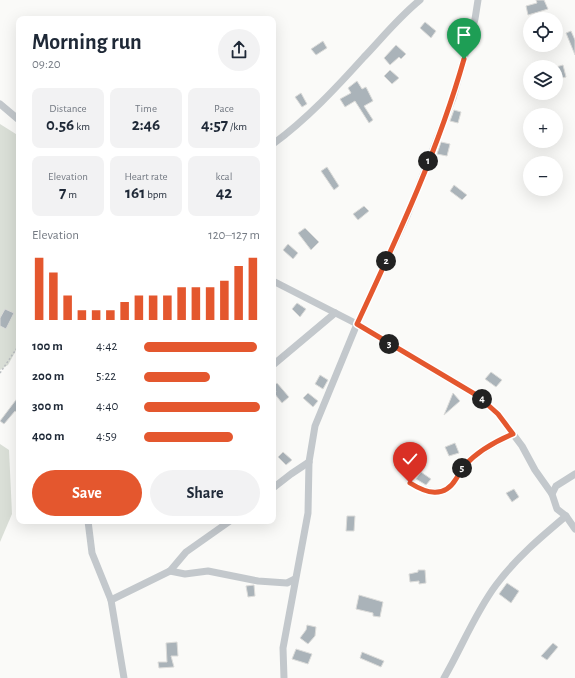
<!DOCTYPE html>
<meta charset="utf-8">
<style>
body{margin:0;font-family:"Alegreya Sans",sans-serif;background:#f2f2f3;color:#1f2937;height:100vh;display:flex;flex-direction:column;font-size:15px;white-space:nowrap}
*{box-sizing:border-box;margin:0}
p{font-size:13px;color:#747a83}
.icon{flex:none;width:22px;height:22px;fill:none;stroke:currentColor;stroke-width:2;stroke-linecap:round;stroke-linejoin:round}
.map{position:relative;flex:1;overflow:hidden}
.sheet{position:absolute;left:16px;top:16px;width:260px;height:508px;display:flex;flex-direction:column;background:#fff;border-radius:8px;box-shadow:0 4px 16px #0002}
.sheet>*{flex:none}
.controls{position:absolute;left:523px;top:12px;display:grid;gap:8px}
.controls a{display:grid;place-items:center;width:40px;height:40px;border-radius:50%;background:#fff;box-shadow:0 4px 16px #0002;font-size:20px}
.pin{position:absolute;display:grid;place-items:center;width:34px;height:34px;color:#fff;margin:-41px -17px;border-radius:50% 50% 50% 0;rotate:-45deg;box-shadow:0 0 4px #0007}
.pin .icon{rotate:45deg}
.km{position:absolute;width:20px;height:20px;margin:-10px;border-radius:50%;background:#222;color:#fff;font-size:11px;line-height:20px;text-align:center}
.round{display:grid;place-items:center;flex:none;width:42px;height:42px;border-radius:21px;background:#f2f2f3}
.headline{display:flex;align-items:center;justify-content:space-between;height:68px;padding:0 16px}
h1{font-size:22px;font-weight:700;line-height:30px}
.stats{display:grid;grid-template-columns:repeat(3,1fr);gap:6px;height:68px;padding:4px 16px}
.stats div{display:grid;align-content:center;border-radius:8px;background:#f2f2f3;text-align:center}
.stats b{font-size:17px;font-weight:700}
.stats small{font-size:11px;font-weight:400}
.stats p{font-size:11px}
.chart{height:112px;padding:8px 16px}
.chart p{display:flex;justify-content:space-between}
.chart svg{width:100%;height:72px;margin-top:4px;stroke:#e4572e;stroke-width:6}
.primary-button{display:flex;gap:8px;margin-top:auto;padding:8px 16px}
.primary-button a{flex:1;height:46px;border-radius:24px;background:#e4572e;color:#fff;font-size:16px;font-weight:700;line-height:46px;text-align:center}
.primary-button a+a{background:#f2f2f3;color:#1f2937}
ul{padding:0 16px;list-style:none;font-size:13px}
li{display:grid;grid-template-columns:64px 48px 1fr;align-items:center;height:30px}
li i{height:10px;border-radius:5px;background:#e4572e}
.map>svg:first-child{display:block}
.green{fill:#dadfd7}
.building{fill:#aab3b9;stroke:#dcdcda}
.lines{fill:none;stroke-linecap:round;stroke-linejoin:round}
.path{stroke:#bbbfc2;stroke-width:1.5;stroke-dasharray:2 2;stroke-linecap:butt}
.street{stroke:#c3c8cc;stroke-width:7}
.route-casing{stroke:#fff;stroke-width:8}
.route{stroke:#e4572e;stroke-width:5}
</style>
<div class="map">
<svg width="575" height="678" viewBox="0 0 575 678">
<rect width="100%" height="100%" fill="#fafaf8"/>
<g class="green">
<path d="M 0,124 L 19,136 L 19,345 L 8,365 L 0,370 Z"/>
<path d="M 0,444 L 9,450 L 12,514 L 0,542 Z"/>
</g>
<g class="building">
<path d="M 536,0 L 544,0 L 548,9 L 528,15 L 526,6 L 537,3 Z"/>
<path d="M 425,22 L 436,31 L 431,38 L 420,28 Z"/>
<path d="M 571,31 L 575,40 L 575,55 L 566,33 Z"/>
<path d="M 323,41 L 327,48 L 316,55 L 311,49 Z"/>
<path d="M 396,45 L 406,54 L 401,59 L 399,57 L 390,65 L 384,58 Z"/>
<path d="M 563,65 L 566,77 L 557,79 L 556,67 Z"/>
<path d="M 390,70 L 399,78 L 392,84 L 384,76 Z"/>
<path d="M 357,81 L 362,89 L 366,87 L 373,101 L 364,106 L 373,120 L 369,123 L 355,101 L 345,107 L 340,99 L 351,93 L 348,88 Z"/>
<path d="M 301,93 L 307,104 L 302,107 L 295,97 Z"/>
<path d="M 454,110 L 461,112 L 458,123 L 450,121 Z"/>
<path d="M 441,142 L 450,144 L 447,156 L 437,154 Z"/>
<path d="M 327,167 L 339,186 L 334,190 L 321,171 Z"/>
<path d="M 454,185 L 467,195 L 462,200 L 450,191 Z"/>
<path d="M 364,206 L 369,211 L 358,220 L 353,214 Z"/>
<path d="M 305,228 L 319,242 L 311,250 L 298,233 Z"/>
<path d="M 288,244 L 298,253 L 293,259 L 283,250 Z"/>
<path d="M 297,303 L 306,309 L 300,317 L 292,309 Z"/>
<path d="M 5,309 L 14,313 L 6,329 L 0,326 L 0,318 Z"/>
<path d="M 491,372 L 502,380 L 496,387 L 485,379 Z"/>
<path d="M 320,375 L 328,380 L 323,389 L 315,384 Z"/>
<path d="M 277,383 L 289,397 L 282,403 L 274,393 L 276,392 L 273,386 Z"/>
<path d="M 308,393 L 318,401 L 313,407 L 303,398 Z"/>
<path d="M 453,393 L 460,401 L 444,415 Z"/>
<path d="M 19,396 L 19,414 L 15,411 L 4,424 L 0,421 Z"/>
<path d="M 455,443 L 459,453 L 449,456 L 445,447 Z"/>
<path d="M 283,452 L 292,460 L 286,465 L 278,457 Z"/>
<path d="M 421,472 L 431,479 L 426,485 L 416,479 Z"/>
<path d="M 514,489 L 519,497 L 512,502 L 506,493 Z"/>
<path d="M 347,516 L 355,516 L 354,531 L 346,531 Z"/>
<path d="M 418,570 L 425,570 L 426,583 L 419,584 L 419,581 L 410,582 L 409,574 L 418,572 Z"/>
<path d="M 507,583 L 519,591 L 511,603 L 499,594 Z"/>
<path d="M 254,585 L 255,596 L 248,597 L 246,586 Z"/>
<path d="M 359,595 L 383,602 L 380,617 L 373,616 L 373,613 L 356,609 Z"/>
<path d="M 307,625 L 316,627 L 315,636 L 308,644 L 300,638 L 306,630 Z"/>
<path d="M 177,642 L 178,656 L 171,656 L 174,667 L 159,668 L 158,662 L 167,662 L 166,643 Z"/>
<path d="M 553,643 L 558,647 L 547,660 L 541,656 Z"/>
<path d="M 296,649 L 312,654 L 308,664 L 292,659 Z"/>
<path d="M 362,652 L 384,661 L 381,667 L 360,658 Z"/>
</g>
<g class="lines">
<path class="path" d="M 0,373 L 19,345"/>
<g class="street">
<path d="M 0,104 L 19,120"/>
<path d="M 273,144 C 307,119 336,88 364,57 C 383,37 399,17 420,0"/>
<path d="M 273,281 L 357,324 L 478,396 L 498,414 L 522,446 L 535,470 L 552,494 L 557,509 L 566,516 L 575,529"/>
<path d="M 273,365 L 335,313"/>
<path d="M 410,483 C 426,492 444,499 456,479 C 459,475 460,470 464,466 C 477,452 496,442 513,434"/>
<path d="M 273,488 L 291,474 L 309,462"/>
<path d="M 552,494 L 556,486 L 575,474"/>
<path d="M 88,521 L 92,553 L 111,600 L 124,678"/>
<path d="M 170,571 L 185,574 L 208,571 L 258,581 L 287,583 L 295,579"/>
<path d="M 111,600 L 170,571 L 186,552 L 230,521"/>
<path d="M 284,678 L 283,648 L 308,513 L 309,462 L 315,426 L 357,324 L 407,216 L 453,98 L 475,19 L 478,0"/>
<path d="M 444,678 C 462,647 475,613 496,585 C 516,558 541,537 566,516"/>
</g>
</g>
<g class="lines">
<g class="route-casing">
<path id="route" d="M 410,483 C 426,493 444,499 456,479 C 459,475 460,469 464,466 C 477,452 496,441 513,434 L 498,414 L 478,396 L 357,324 C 397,238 438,151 464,59"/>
</g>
<use href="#route" class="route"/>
</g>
</svg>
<div class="controls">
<a><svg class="icon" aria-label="locate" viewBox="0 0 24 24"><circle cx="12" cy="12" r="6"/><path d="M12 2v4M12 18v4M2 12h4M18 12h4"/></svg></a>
<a><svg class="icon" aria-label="layers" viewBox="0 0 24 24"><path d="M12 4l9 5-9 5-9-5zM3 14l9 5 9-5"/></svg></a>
<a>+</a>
<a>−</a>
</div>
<div class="pin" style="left:464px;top:59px;background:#1e9e55"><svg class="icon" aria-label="arrive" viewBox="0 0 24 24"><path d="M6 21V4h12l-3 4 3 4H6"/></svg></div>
<div class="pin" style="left:410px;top:483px;background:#d93025"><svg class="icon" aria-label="check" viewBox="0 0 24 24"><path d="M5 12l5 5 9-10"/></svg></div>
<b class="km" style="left:428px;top:161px">1</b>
<b class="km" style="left:386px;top:261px">2</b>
<b class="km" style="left:389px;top:344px">3</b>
<b class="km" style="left:482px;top:399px">4</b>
<b class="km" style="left:462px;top:468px">5</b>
<section class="sheet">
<div class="headline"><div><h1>Morning run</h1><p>09:20</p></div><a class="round"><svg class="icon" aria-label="share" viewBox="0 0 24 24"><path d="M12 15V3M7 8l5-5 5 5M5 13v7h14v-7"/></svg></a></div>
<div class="stats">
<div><p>Distance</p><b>0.56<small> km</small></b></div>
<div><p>Time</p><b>2:46</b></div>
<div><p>Pace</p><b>4:57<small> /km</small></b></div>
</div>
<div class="stats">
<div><p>Elevation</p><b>7<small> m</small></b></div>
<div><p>Heart rate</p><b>161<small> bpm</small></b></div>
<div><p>kcal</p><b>42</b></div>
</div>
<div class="chart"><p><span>Elevation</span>120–127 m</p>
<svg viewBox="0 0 160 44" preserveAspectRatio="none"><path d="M5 44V6M15 44V15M25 44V29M35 44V38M45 44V38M55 44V38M65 44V33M75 44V29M85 44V29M95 44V29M105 44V24M115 44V24M125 44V24M135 44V20M145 44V11M155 44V6"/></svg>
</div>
<ul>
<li><b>100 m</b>4:42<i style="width:97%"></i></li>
<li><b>200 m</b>5:22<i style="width:57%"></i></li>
<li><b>300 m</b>4:40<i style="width:100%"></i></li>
<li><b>400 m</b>4:59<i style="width:77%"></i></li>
</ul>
<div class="primary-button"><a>Save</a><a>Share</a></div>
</section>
</div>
